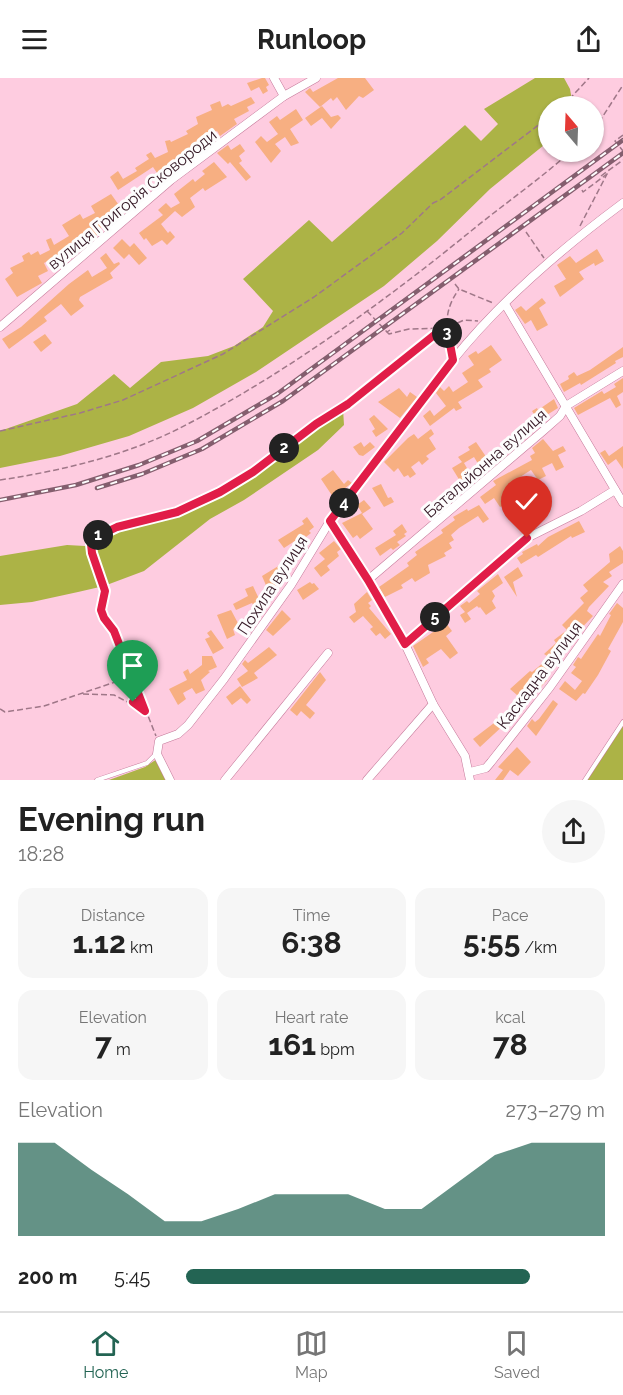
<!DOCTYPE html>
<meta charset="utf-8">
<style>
body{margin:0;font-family:Raleway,sans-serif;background:#f6f6f6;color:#222;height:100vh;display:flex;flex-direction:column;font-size:22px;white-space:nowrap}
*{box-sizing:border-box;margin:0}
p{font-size:20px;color:#767676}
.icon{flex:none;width:33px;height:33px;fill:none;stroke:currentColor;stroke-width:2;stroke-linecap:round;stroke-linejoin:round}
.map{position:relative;height:702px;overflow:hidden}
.panel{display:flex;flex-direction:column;background:#fff;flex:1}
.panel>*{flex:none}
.needle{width:39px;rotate:341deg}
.fabs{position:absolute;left:538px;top:18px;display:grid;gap:12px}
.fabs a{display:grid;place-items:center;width:66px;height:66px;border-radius:50%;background:#fff;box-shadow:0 2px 4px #0004;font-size:30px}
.pin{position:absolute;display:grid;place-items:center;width:51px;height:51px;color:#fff;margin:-62px -26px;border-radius:50% 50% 50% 0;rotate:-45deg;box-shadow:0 0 6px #0007}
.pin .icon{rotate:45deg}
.km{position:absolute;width:30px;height:30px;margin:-15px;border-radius:50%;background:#222;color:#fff;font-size:16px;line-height:30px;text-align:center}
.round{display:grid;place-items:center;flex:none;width:63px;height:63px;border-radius:32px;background:#f6f6f6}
.overview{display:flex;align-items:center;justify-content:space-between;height:102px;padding:0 18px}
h1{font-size:33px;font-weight:700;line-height:45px}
.metrics{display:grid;grid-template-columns:repeat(3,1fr);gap:9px;height:102px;padding:6px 18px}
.metrics div{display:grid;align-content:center;border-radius:15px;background:#f6f6f6;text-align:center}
.metrics b{font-size:30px;font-weight:700}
.metrics small{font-size:16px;font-weight:400}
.metrics p{font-size:16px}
.chart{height:168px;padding:12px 18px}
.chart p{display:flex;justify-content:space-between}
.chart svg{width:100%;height:108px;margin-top:6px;fill:#236453;opacity:.7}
ul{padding:0 18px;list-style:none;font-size:20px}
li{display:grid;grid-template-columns:96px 72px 1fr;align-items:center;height:45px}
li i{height:15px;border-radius:8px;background:#236453}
header{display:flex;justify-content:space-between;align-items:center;height:78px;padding:0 18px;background:#fff;font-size:27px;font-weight:700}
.tabs{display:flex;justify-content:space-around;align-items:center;height:84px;border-top:2px solid #e0e0e0;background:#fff;font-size:16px;color:#767676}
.tabs a{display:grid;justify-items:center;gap:3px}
.tabs .active{color:#236453}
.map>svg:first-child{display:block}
.green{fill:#acb346}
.building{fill:#f7af82}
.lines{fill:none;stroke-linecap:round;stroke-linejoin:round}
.lane-casing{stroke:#c5799a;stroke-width:5}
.street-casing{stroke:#c5799a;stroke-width:9}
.path{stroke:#9f7788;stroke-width:1.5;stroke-dasharray:6 3;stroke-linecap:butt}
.lane{stroke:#fff;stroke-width:4}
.street{stroke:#fff;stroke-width:8}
.rail-casing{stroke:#845e6e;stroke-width:4.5}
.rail{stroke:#fdfdfd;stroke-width:2;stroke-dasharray:7;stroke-linecap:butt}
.route-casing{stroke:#fff;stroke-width:12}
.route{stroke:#e11d48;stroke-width:8}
.labels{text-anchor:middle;stroke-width:6;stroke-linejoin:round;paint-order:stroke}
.street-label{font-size:16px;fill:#341724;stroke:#fdfdfd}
</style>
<header><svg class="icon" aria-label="menu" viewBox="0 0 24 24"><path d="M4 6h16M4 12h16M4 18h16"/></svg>Runloop<svg class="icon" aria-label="share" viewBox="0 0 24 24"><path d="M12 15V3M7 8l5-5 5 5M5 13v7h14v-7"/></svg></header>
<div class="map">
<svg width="623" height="702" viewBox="0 0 623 702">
<rect width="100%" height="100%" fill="#fecce0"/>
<g class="green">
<path d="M 535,0 L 564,0 L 570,11 L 573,28 L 549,28 L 549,63 L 490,111 L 437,163 L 384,208 L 256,294 L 193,330 L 129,358 L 60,378 L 0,390 L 0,353 L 77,326 L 114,296 L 130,310 L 161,284 L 208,278 L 234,268 L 263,249 L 273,233 L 243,201 L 309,142 L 332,164 L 465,47 L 481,63 L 498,46 L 484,31 Z"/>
<path d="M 343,331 L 344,347 L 318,372 L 244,422 L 210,441 L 144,493 L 104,508 L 78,514 L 32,524 L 0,527 L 0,478 L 67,467 L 85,468 L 118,450 L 139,448 L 177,438 L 240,407 L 316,349 Z"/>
<path d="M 623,647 L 623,702 L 587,702 Z"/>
<path d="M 157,681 L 168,702 L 109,702 L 145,689 Z"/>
</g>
<g class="building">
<path d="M 262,0 L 265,0 L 269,7 L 266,9 L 268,13 L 263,16 L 259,9 L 251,13 L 247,5 Z"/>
<path d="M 338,0 L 365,0 L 374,12 L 363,20 L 359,18 L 346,32 L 337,19 L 333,23 L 331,20 L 320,29 L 305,14 L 310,10 L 313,14 Z"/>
<path d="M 251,19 L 255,25 L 247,29 L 249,33 L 234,41 L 237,46 L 220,58 L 217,53 L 197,63 L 199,67 L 177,79 L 179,83 L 170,88 L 169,86 L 157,95 L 153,89 L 118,112 L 110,99 L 118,93 L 123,101 L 137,93 L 135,90 L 149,81 L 146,77 L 151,74 L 155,80 L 168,74 L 165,63 L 170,62 L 171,64 L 188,56 L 186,53 L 198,46 L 196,39 L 212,32 L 210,27 L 220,23 L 222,29 L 228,26 L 231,28 Z"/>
<path d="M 322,28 L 331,39 L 338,37 L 341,40 L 331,51 L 322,40 L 311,48 L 305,40 Z"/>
<path d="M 296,31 L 303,42 L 290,51 L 299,65 L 291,68 L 285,59 L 275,66 L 281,73 L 271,85 L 255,64 L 261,58 L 267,64 L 278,56 L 269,44 L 277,38 L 280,42 Z"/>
<path d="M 240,66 L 245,73 L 239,78 L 242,83 L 239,85 L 251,99 L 246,103 L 230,84 L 228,86 L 217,75 L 228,67 L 231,72 Z"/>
<path d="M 214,84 L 227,99 L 205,113 L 203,110 L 190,120 L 195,129 L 182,139 L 175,133 L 161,146 L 168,155 L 170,153 L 175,159 L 167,167 L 162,162 L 152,168 L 146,160 L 144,162 L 139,155 L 163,137 L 158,132 L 166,125 L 171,130 L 180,125 L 174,116 L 193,101 L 195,104 L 205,96 L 202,93 Z"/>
<path d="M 111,116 L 121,130 L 112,136 L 116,141 L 100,150 L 102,153 L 68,180 L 69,182 L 62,188 L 56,179 L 44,185 L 48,193 L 38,198 L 42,205 L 17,219 L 5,201 L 13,195 L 10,190 L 24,183 L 22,178 L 29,174 L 31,177 L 38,173 L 40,177 L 50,172 L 46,162 L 51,160 L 54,167 L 69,158 L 62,147 L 80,136 L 83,141 L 95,135 L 91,128 Z"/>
<path d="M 122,161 L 130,169 L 134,165 L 147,180 L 139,187 L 129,176 L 124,181 L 113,170 Z"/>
<path d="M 597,171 L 604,183 L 595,188 L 594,185 L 579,194 L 584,201 L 560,219 L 554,208 L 566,201 L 557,187 L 570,178 L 576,185 Z"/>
<path d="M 106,175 L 114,186 L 119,184 L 120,186 L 110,195 L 113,200 L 80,219 L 79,222 L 84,228 L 71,238 L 61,226 L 44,239 L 47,243 L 9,271 L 2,261 L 21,249 L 69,206 L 88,192 L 92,199 L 107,190 L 100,180 Z"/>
<path d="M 542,220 L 546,225 L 539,230 L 548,247 L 537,253 L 531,242 L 525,246 L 515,232 L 521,228 L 526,233 Z"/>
<path d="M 45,256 L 52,265 L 41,274 L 33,264 Z"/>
<path d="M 491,267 L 502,282 L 489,291 L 491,294 L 478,302 L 483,309 L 458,324 L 462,330 L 456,333 L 454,330 L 430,348 L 423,338 L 430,332 L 434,338 L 446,328 L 436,315 L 440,309 L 444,313 L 449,308 L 453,314 L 468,304 L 462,295 L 474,287 L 468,278 L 476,273 L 478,276 Z"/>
<path d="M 623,269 L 623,279 L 615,283 L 616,285 L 581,307 L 580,305 L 564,314 L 560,306 L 569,301 L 568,298 L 574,294 L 577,298 L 590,292 Z"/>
<path d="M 623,300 L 623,314 L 617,318 L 621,327 L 616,330 L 610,320 L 578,337 L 574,330 L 602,313 L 604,316 L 616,309 L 614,306 Z"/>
<path d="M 399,310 L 407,319 L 410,314 L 417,319 L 400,340 L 378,324 Z"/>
<path d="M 554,321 L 558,330 L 542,340 L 545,344 L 540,348 L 531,351 L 526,343 L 535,338 L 532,333 L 537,330 L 538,332 Z"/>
<path d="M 374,337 L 388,351 L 376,359 L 372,353 L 375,351 L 369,341 Z"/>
<path d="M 431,351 L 434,356 L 429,360 L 436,371 L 426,378 L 429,381 L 422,387 L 419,383 L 411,389 L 416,396 L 410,400 L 408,397 L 404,399 L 398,390 L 394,394 L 384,384 L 408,360 L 414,356 L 418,361 Z"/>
<path d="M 543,361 L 553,373 L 563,368 L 566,373 L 558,377 L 564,389 L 556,393 L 552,385 L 542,390 L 546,398 L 538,402 L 531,392 L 520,399 L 526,408 L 523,410 L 527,417 L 519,421 L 521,424 L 509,431 L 506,426 L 500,429 L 494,420 L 485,426 L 480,419 L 496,407 L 493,403 L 532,382 L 530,378 L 535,375 L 532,370 Z"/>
<path d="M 361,364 L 364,369 L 370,364 L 375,369 L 363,378 L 359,377 L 353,369 Z"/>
<path d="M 476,364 L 489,383 L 480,389 L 474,379 L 464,385 L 471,397 L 460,403 L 452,390 L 462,384 L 458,379 L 470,372 L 468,369 Z"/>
<path d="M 623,368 L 623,391 L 616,381 L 608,387 L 600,375 L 605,372 L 609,378 Z"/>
<path d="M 333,392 L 344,406 L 348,402 L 352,405 L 333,419 L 321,401 Z"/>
<path d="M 381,406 L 388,420 L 391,419 L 394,424 L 384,429 L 372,410 Z"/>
<path d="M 364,422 L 371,430 L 362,436 L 373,451 L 360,461 L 357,457 L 353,460 L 342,445 L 362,435 L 357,427 Z"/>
<path d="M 479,427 L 489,441 L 483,445 L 478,438 L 459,450 L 451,457 L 454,462 L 449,465 L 452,470 L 444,475 L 446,478 L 428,487 L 430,495 L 415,504 L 412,500 L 401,507 L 403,510 L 385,519 L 379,509 L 409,488 L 407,485 L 417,477 L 415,474 L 443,455 L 441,452 L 455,442 L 453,439 L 467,431 L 468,433 Z"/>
<path d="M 307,439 L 314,449 L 309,453 L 311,455 L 306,459 L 304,457 L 284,470 L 278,462 L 304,446 L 302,443 Z"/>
<path d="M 579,443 L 585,454 L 572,460 L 571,458 L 538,479 L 536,477 L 521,486 L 517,480 L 523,476 L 522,474 L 537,466 L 538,468 L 548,459 Z"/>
<path d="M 402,446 L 407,454 L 404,456 L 406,458 L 397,464 L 400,467 L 393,472 L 391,470 L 380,478 L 375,470 L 396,457 L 393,453 Z"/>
<path d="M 334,463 L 341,471 L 337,474 L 339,478 L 327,488 L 330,492 L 321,499 L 314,490 L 325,481 L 319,475 Z"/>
<path d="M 620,468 L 623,473 L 623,485 L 609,494 L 612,498 L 603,504 L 609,508 L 589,529 L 587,533 L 593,538 L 552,581 L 544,576 L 556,565 L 554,562 L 567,552 L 562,547 L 584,525 L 580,520 L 588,513 L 583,507 L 610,484 L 609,476 Z"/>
<path d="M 280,487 L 283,488 L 285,499 L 274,504 L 276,507 L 268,512 L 262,498 Z"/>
<path d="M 518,489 L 523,498 L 513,504 L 517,519 L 504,499 Z"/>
<path d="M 498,496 L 503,505 L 492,513 L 495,518 L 492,523 L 496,530 L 486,537 L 480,529 L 479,530 L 477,528 L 467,535 L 471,541 L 465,545 L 460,537 L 465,534 L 460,528 L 467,523 L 469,525 L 480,516 L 477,513 Z"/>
<path d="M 310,504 L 312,506 L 314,505 L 319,511 L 303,522 L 297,512 Z"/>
<path d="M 253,508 L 261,525 L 254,528 L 252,525 L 236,532 L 233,526 L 248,518 L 245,511 Z"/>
<path d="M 367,514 L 372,522 L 368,525 L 371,528 L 369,530 L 391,556 L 385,561 L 380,555 L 376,558 L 370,551 L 373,549 L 363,538 L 354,545 L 349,539 L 356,534 L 354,526 Z"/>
<path d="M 617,525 L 623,530 L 623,544 L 608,571 L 611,573 L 598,597 L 585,616 L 583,615 L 576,623 L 559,611 L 565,603 L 575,612 L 582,603 L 571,595 L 576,589 L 573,587 L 578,579 L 581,581 L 598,556 L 600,558 L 611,537 L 609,536 Z"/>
<path d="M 231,532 L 239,547 L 233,551 L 235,557 L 227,561 L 217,537 Z"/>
<path d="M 282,532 L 291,541 L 273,558 L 266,552 Z"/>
<path d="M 446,545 L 452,553 L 446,558 L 458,575 L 450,581 L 441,571 L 426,581 L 429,585 L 423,589 L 413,568 Z"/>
<path d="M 211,552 L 224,570 L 213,576 L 205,561 L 210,559 L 207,555 Z"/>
<path d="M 269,569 L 277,577 L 254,595 L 258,600 L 242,609 L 237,601 L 248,593 L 242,586 L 245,582 L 248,585 Z"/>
<path d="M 202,578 L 212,578 L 217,589 L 208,593 L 210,594 L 201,602 L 205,612 L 196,616 L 192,610 L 183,615 L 186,621 L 178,627 L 169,611 L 187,602 L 183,594 L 188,591 L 190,596 L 202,587 Z"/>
<path d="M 543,585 L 548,593 L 542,598 L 547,602 L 534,617 L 532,615 L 524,623 L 510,611 L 530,593 L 532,594 Z"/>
<path d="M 320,594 L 326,602 L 306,627 L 315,635 L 310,641 L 301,633 L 297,638 L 290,632 Z"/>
<path d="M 240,608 L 251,622 L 247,626 L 241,620 L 232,627 L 226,619 Z"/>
<path d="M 553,622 L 558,626 L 536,658 L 527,648 L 532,641 L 535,644 L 539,641 Z"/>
<path d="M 501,635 L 507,644 L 480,669 L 473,661 L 494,645 Z"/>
<path d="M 517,669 L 531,684 L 518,698 L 510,692 L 503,702 L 495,702 L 503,692 L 498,689 Z"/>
</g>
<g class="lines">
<g class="lane-casing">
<g id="lane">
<path d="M 97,702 L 147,685 L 156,676"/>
<path d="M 585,702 L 623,644"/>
</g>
</g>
<g class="street-casing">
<g id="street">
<path d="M 274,0 L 284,18"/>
<path d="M 505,226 L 623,425"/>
<path d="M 0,249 L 171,102 L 284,18 L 316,0"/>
<path d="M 330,443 L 368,502 L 405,566 L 433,626 L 465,678 L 470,702"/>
<path d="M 368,502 L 543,353 L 560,338 L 566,328 L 623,293"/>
<path d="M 405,566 L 527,460 L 581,433 L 615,412"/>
<path d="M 470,694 L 486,690 L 491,684 L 550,609 L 623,506"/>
<path d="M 170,702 L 157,676 L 159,663 L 178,656 L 188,647 L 224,601 L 291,507 L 330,443 L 453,282 C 501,222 561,171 623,125"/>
<path d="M 225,702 L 328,575"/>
<path d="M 367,702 L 433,626"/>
</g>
</g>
<g class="path">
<path d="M 563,28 L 589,0"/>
<path d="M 594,52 L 623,7"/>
<path d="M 623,57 L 615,63 L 623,73"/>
<path d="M 601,98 L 623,82"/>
<path d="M 582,112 L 583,114 L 607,96 L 606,94"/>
<path d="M 580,148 L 607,96"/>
<path d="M 526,154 L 544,180"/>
<path d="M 455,206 L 459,211 L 493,225"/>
<path d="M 367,233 L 387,254 L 390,252"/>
<path d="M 387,254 L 389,256 L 409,251 L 444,250"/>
<path d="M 451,273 C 445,249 444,232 459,211"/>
<path d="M 0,353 L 80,335 L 123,322 L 223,276 L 314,219 L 402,155 L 433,125 L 440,122 L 549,39"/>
<path d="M 0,402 C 60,393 124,378 178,351 C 279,300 384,224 471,153 C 504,126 539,102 570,74"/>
<path d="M 130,599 L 114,553 L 104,540 L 101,532 L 105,513 L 92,475 L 91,466 L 94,460 L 117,449 L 177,434 L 220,414 L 253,394 L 316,346 L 348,326 L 438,254 L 464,242 L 478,243"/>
<path d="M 83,616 L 114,617 L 143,632"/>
<path d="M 0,631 L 5,634 L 44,628 L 130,599 L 137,610 L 156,658"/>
</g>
<use href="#lane" class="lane"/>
<use href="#street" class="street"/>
<g class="rail-casing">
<g id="rail">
<path d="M 97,410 L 142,396 L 202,371 L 283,323 L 623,75"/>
<path d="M 0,422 L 76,407 L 139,387 L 197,363 L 277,316 L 623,62"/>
</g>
</g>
<use href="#rail" class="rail"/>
</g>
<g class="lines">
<g class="route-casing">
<path id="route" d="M 133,624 L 145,633 L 114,553 L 104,540 L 101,532 L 105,513 L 92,475 L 91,466 L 94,460 L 117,449 L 177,434 L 220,414 L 253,394 L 316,346 L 348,326 L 438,254 L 447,250 L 453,282 L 330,443 L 368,502 L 405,566 L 527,460"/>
</g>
<use href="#route" class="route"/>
</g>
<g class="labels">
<g class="street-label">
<text transform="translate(132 121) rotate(-39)" y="6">вулиця Григорія Сковороди</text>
<text transform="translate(485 385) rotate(-41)" y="6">Батальйонна вулиця</text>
<text transform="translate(272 507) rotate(-57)" y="6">Похила вулиця</text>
<text transform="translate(539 597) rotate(-53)" y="6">Каскадна вулиця</text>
</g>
</g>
</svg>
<div class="fabs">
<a><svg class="needle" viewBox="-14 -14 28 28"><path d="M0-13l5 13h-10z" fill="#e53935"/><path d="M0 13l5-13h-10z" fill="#767676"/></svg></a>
</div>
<div class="pin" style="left:133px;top:624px;background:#1e9e55"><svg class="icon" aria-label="arrive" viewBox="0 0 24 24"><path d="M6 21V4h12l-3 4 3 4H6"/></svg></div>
<div class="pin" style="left:527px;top:460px;background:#d93025"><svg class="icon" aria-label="check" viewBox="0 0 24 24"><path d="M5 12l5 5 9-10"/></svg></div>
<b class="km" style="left:98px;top:457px">1</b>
<b class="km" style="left:284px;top:370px">2</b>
<b class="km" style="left:447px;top:255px">3</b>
<b class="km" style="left:344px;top:425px">4</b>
<b class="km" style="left:435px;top:539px">5</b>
</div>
<section class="panel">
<div class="overview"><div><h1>Evening run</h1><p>18:28</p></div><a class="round"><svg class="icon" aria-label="share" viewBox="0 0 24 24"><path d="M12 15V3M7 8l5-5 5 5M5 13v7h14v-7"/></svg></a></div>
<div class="metrics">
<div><p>Distance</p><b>1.12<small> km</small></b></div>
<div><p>Time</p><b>6:38</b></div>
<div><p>Pace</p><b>5:55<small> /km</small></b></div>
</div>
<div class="metrics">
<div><p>Elevation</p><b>7<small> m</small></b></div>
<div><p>Heart rate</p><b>161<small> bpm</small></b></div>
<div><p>kcal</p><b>78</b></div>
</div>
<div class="chart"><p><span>Elevation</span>273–279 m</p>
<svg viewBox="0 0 160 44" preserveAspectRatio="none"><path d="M0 44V6L10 6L20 17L30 27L40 38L50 38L60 33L70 27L80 27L90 27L100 33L110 33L120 22L130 11L140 6L150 6L160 6V44z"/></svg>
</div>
<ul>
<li><b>200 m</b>5:45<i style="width:82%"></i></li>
</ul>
</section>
<nav class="tabs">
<a class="active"><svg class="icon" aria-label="home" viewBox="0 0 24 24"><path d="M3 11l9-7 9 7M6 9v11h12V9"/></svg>Home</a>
<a><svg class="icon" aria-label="map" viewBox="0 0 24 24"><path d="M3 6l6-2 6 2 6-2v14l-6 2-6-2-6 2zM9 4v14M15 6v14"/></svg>Map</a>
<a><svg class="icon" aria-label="saved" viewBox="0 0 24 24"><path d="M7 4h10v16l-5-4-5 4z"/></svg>Saved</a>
</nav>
